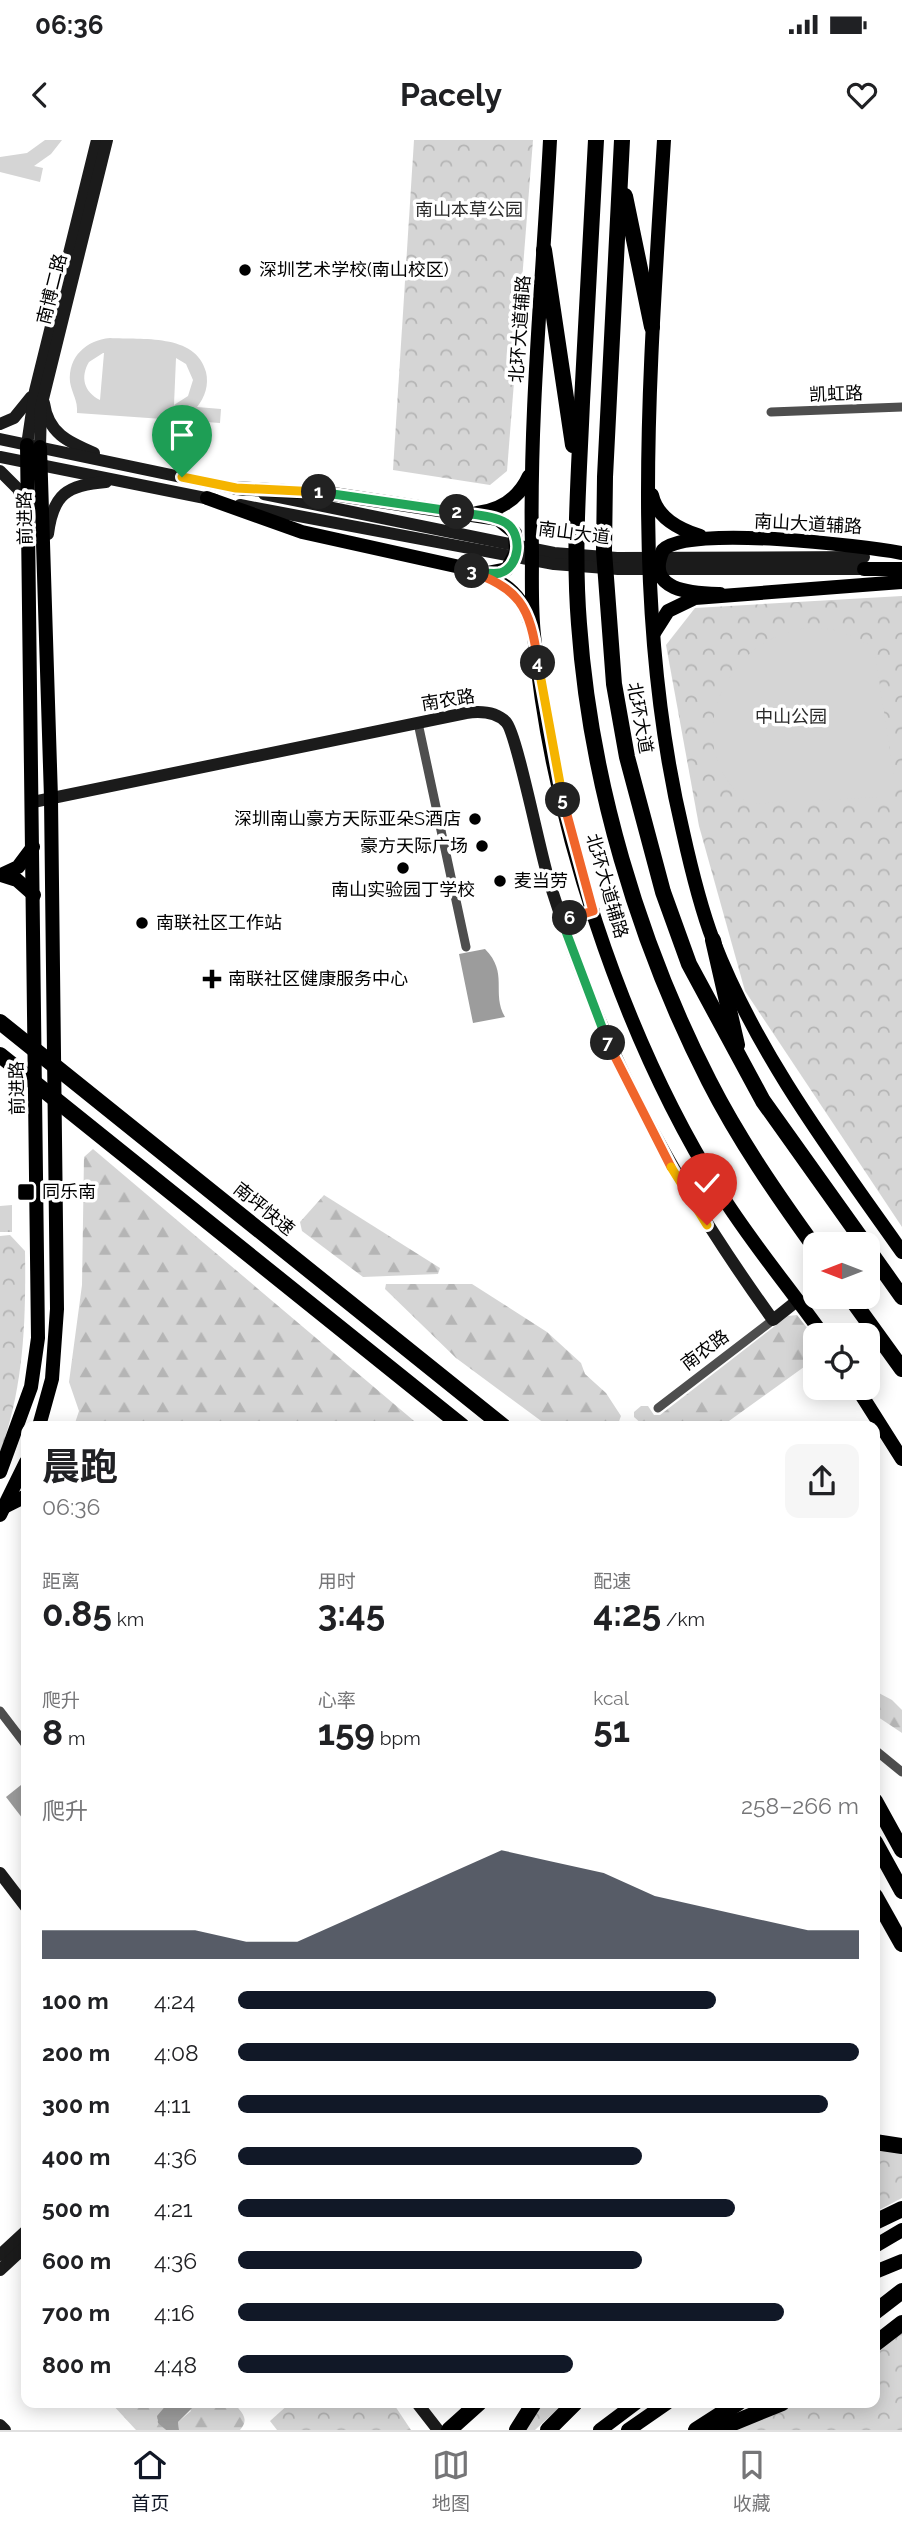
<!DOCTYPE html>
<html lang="zh">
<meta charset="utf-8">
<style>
body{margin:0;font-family:Raleway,"Noto Sans SC",sans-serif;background:#f6f6f6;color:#202124;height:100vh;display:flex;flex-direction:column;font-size:26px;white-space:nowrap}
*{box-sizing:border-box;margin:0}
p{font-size:23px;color:#757577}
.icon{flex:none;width:38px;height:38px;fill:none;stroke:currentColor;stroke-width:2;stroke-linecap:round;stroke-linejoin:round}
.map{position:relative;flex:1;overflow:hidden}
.sheet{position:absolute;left:21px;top:1281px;width:859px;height:987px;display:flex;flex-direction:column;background:#fff;border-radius:14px;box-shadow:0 4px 18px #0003}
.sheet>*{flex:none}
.needle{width:46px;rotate:270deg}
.buttons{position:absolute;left:803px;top:1092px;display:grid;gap:14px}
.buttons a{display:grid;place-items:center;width:77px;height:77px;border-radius:14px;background:#fff;box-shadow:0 4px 18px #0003;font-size:35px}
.pin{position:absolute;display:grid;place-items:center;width:60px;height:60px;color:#fff;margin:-72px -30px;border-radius:50% 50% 50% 0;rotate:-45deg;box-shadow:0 0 7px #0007}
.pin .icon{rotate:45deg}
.km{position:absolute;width:35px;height:35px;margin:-18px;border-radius:50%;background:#222;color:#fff;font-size:19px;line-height:35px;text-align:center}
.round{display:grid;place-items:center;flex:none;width:74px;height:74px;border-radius:14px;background:#f6f6f6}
.head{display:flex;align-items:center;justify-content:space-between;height:119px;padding:0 21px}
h1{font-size:38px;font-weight:700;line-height:52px}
.metrics{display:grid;grid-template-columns:repeat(3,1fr);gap:10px;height:119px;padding:7px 21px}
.metrics div{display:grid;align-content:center}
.metrics b{font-size:35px;font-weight:700}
.metrics small{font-size:19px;font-weight:400}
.metrics p{font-size:19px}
.chart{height:196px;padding:14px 21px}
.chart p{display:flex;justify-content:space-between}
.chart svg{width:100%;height:126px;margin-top:7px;fill:#111827;opacity:.7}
ul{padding:0 21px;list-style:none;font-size:23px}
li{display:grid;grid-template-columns:112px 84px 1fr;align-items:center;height:52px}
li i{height:18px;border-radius:9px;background:#111827}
.status{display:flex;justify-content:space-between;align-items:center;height:49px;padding:0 35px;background:#fff;direction:ltr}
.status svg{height:19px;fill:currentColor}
header{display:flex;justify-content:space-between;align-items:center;height:91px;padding:0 21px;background:#fff;font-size:32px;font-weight:700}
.dock{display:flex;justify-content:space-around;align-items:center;height:98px;border-top:2px solid #e0e0e0;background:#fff;font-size:19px;color:#757577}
.dock a{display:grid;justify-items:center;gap:4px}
.dock .selected{color:#111827}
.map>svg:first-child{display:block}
.grass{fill:url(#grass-tufts)}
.forest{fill:url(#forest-firs)}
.park{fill:url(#park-crowns)}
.garden{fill:#d5d5d5;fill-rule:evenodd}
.water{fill:#9c9c9c}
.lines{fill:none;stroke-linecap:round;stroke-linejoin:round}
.street{stroke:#4e4e4e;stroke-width:9}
.secondary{stroke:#1b1b1b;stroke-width:12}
.primary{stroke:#000;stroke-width:14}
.highway{stroke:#000;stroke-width:16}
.split-1-casing{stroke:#fff;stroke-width:14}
.split-2-casing{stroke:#fff;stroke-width:14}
.split-3-casing{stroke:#fff;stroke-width:14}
.split-4-casing{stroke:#fff;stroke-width:14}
.split-5-casing{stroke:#fff;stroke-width:14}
.split-6-casing{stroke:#fff;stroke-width:14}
.split-7-casing{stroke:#fff;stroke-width:14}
.split-8-casing{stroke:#fff;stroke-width:14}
.split-9-casing{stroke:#fff;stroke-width:14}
.split-1{stroke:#f5b400;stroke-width:9}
.split-2{stroke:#22a559;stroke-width:9}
.split-3{stroke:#22a559;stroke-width:9}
.split-4{stroke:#f0652b;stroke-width:9}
.split-5{stroke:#f5b400;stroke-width:9}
.split-6{stroke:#f0652b;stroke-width:9}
.split-7{stroke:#22a559;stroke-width:9}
.split-8{stroke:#f0652b;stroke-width:9}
.split-9{stroke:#f5b400;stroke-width:9}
.poi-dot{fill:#000;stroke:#fff;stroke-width:2.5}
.labels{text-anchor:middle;stroke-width:7;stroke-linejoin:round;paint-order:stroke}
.park-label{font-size:18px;fill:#2c2c2c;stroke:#fff}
.poi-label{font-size:18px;fill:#000;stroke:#fff;text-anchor:start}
.street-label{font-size:18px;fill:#000;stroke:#fff}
</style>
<div class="status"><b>06:36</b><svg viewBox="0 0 49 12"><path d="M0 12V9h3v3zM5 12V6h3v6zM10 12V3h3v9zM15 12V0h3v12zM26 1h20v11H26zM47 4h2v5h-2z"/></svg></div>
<header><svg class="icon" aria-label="back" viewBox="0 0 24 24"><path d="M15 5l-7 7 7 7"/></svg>Pacely<svg class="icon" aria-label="heart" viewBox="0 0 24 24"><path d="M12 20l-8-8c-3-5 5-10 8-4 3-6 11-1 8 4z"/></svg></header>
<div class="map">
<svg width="902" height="2290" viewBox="0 0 902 2290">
<defs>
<pattern id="grass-tufts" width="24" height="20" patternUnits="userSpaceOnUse" patternTransform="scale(1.75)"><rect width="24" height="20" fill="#d5d5d5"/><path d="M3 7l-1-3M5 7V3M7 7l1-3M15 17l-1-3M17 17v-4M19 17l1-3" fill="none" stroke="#b5b5b5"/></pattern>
<pattern id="forest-firs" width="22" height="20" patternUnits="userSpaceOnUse" patternTransform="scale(1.75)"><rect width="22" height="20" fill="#d5d5d5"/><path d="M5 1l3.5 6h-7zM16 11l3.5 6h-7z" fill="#b5b5b5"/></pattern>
<pattern id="park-crowns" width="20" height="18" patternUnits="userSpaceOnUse" patternTransform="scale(1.75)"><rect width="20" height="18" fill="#d5d5d5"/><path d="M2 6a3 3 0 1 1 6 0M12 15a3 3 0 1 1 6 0" fill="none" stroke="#b5b5b5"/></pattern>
</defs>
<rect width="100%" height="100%" fill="#fff"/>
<path class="grass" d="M 12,1065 L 12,1092 L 0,1092 L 0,1066 Z"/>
<g class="forest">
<path d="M 93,1009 L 420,1286 L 74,1286 L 79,1271 L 69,1242 L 82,1145 L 84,1017 Z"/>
<path d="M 324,1055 L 440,1128 L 438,1134 L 363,1137 L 302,1091 L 300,1082 Z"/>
<path d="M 386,1144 L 472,1144 L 547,1192 L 581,1223 L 585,1234 L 606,1253 L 621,1276 L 618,1284 L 548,1286 L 456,1218 L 385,1149 Z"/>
<path d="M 797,1175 L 815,1198 L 815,1219 L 722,1286 L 644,1286 L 634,1277 L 634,1272 L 641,1266 L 648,1266 L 654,1275 L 660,1275 L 788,1176 Z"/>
<path d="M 875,1551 L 892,1560 L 902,1570 L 902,1593 L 875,1575 Z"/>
<path d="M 111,2263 L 168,2263 L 157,2280 L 166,2290 L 136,2290 Z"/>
<path d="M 188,2263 L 234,2263 C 242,2273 250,2279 240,2290 L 179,2290 L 178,2282 L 191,2271 Z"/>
</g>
<g class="park">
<path d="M 414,0 L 533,0 L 507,331 L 490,345 L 393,330 Z"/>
<path d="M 902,456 L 902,1087 L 745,851 L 699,686 L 666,505 L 695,468 Z"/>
<path d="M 10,1095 L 25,1111 C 26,1181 24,1246 0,1313 L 0,1096 Z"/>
<path d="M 875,2008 L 902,2013 L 902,2058 L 875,2072 Z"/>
<path d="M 902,2190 L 902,2290 L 736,2290 L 792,2263 L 875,2263 L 875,2211 Z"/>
<path d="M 290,2263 L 393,2263 L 411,2290 L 277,2290 L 270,2281 Z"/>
<path d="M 543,2263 L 564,2263 L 535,2290 L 525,2290 Z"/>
</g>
<g class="garden">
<path d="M 45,0 L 62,0 L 51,14 L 34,26 L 43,28 L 40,42 L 0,32 L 0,17 L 27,13 Z"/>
<path d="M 110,198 C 141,200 196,193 206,232 C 209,245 205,257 197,267 L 221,269 L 220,283 L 77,273 C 78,260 72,254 70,242 C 68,217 86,200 110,198 ZM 103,213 L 104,213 L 100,260 C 84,252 80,237 89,222 ZM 176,218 L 186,224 L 193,240 L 188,256 L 174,265 Z"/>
<path d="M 815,487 L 840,491 L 874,507 L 894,636 L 880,657 L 750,664 C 674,608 723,493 815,487 Z"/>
</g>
<g class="water">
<path d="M 485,809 C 509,833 491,853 505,877 L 473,883 L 459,814 Z"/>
<path d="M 26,1641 L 26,1683 L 6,1657 Z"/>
<path d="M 168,2263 L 188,2263 L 192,2268 L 178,2282 L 179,2290 L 166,2290 L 158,2283 L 157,2276 Z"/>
</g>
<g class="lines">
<g class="street">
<path d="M 771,272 L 902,267"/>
<path d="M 418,583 L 466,807"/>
<path d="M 658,1268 L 773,1180"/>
<path d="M 0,1571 L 26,1605"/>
<path d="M 875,1610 L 902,1632"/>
</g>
<g class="secondary">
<path d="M 44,263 C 48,293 68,302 94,313"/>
<path d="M 0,284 L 14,278 L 31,257"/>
<path d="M 0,299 L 243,350"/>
<path d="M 27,305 L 35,251 L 97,0"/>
<path d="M 40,307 L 41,267 L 107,0"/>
<path d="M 0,317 L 215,360"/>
<path d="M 0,331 L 18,349 L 26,367"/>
<path d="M 264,354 L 554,413 L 617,418 L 864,417"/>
<path d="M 240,365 L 554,424 L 618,429 L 864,429"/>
<path d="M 48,394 C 53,354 67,345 106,342"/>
<path d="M 33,662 L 466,573 C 480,571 495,571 506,582 C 517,593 541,718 550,744 C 603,912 671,1038 773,1180 L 798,1160"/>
<path d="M 0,1733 L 26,1767"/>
<path d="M 0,2115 L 26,2091"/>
<path d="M 0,2130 L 26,2106"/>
<path d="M 417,2263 L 438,2290"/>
<path d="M 0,2285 L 5,2290"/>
</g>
<g class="primary">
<path d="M 550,0 C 543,137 529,275 532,412 C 532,440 531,468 534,495 C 551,679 621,894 719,1051 C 750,1101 789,1147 823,1195"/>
<path d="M 664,0 C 650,230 629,466 683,692 C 691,728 700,766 713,800 C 757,914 832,1013 902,1112"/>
<path d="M 652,355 C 657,378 679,389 700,396"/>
<path d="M 207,358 L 302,392 L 487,433 L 507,429 L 516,412 L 515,393 L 498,379 L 333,354 L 236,348"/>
<path d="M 477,373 C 501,370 519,358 529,336"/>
<path d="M 864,429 L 902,429"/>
<path d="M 486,436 C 509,444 523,459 530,482"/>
<path d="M 720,454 C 694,453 644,452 663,410 C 688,384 863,406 902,413"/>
<path d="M 654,493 L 668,471 L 695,458 L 902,442"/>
<path d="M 1,735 L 18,727 L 33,707"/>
<path d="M 1,735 L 17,740 L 34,755"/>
<path d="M 562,781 L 593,771"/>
<path d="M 857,1248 L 902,1319"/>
<path d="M 39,1286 L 52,1239 L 57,1169 L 51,658 L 40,307"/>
<path d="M 0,1332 L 31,1247 L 38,1198 L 27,305"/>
<path d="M 6,1366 L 26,1356"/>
<path d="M 0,1375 L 26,1322"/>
<path d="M 875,2106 L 902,2090"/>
<path d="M 875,2132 L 902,2121"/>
<path d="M 600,2290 L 636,2263"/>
<path d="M 628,2290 L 667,2263"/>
</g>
<g class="highway">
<path d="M 596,0 C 591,87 587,175 582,262 C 579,336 573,410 579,484 C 590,640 638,802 709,941 C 739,1000 777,1055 816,1109"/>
<path d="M 622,0 L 605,337 L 604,411 L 614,544 L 627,617 L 663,752 L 689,824 L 763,961 L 865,1104"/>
<path d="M 625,56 L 652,187"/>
<path d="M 544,110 L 573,305"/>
<path d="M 713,800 L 737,905"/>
<path d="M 0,882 L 503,1286"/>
<path d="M 0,915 L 462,1286"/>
<path d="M 868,1109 L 902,1157"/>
<path d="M 850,1157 L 902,1229"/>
<path d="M 875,1661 L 902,1710"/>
<path d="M 875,1702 L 902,1751"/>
<path d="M 875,1756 L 902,1804"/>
<path d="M 875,2002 L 902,2006"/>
<path d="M 875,2082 L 902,2069"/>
<path d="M 875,2172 L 902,2151"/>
<path d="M 875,2204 L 902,2183"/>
<path d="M 449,2290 L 479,2263"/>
<path d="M 517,2290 L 534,2263"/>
<path d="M 548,2290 L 575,2263"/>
<path d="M 696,2290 L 738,2263"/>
<path d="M 716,2290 L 782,2263"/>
</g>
</g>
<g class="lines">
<g class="split-1-casing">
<path id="split-1" d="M 182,337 L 236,348 L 319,352"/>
</g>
<g class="split-2-casing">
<path id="split-2" d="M 319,352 L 457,372"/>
</g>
<g class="split-3-casing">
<path id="split-3" d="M 457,372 C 472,375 493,375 506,383 C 523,394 520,427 500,433 C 491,435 481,432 472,431"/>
</g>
<g class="split-4-casing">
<path id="split-4" d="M 472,431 L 464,429 C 520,448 530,465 538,523"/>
</g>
<g class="split-5-casing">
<path id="split-5" d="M 538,523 L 563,660"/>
</g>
<g class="split-6-casing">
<path id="split-6" d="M 563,660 L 593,771 L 570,778"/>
</g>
<g class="split-7-casing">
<path id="split-7" d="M 570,778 L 562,781 L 608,903"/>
</g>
<g class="split-8-casing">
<path id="split-8" d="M 608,903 L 671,1027"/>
</g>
<g class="split-9-casing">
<path id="split-9" d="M 671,1027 L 707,1085"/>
</g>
<use href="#split-1" class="split-1"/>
<use href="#split-2" class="split-2"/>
<use href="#split-3" class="split-3"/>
<use href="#split-4" class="split-4"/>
<use href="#split-5" class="split-5"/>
<use href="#split-6" class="split-6"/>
<use href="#split-7" class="split-7"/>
<use href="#split-8" class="split-8"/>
<use href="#split-9" class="split-9"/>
</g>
<g class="poi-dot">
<circle cx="245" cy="130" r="7"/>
<circle cx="475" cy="679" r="7"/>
<circle cx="482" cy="706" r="7"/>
<circle cx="403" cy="728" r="7"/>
<circle cx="500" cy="741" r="7"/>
<circle cx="142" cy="783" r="7"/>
<path d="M208.5 828.5h7v7h7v7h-7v7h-7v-7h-7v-7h7z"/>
<rect x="17" y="1043" width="18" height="18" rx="3.5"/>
</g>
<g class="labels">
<g class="park-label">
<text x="469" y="76">南山本草公园</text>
<text x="791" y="583">中山公园</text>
</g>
<g class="poi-label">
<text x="259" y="136">深圳艺术学校(南山校区)</text>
<text x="461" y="685" text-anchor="end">深圳南山豪方天际亚朵S酒店</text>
<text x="468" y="712" text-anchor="end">豪方天际广场</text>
<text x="514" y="747">麦当劳</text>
<text x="403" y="756" text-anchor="middle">南山实验园丁学校</text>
<text x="156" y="789">南联社区工作站</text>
<text x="228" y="845">南联社区健康服务中心</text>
<text x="42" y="1058">同乐南</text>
</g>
<g class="street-label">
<text transform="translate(52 149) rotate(-76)" y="6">南博二路</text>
<text transform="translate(520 189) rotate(-86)" y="6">北环大道辅路</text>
<text transform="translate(836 254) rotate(-2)" y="6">凯虹路</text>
<text transform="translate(25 378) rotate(-91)" y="6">前进路</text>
<text transform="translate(808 384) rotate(3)" y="6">南山大道辅路</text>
<text transform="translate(574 393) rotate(7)" y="6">南山大道</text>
<text transform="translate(448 560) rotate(-9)" y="6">南农路</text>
<text transform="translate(640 578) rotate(80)" y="6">北环大道</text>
<text transform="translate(607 746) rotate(74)" y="6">北环大道辅路</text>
<text transform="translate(17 948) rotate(-91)" y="6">前进路</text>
<text transform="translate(264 1069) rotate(39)" y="6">南坪快速</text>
<text transform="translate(705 1210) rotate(-37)" y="6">南农路</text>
</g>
</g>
</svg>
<div class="buttons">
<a><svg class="needle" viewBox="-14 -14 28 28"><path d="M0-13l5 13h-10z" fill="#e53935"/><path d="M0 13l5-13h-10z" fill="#757577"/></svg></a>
<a><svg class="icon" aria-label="locate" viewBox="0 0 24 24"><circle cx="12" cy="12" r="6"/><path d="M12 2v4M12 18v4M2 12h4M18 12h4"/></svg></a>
</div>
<div class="pin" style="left:182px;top:337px;background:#1e9e55"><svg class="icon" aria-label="arrive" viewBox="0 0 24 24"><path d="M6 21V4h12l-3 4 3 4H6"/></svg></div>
<div class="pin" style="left:707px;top:1085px;background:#d93025"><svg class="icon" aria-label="check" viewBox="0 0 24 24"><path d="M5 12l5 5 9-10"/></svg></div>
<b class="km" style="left:319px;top:352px">1</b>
<b class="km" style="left:457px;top:372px">2</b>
<b class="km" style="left:472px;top:431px">3</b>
<b class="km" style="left:538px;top:523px">4</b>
<b class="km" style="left:563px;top:660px">5</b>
<b class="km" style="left:570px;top:778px">6</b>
<b class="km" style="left:608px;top:903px">7</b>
<section class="sheet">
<div class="head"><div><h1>晨跑</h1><p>06:36</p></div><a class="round"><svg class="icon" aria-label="share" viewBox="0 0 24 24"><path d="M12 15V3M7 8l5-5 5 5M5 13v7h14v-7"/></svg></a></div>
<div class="metrics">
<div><p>距离</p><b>0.85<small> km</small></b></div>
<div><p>用时</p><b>3:45</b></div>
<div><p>配速</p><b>4:25<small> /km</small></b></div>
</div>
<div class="metrics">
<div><p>爬升</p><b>8<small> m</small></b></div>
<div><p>心率</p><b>159<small> bpm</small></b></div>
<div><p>kcal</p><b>51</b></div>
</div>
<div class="chart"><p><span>爬升</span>258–266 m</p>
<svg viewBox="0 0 160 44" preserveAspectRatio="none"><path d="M0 44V34L10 34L20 34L30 34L40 38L50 38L60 30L70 22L80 14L90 6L100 10L110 14L120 22L130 26L140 30L150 34L160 34V44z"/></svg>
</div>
<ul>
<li><b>100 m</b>4:24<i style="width:77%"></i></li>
<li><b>200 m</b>4:08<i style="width:100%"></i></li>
<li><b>300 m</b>4:11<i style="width:95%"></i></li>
<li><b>400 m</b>4:36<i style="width:65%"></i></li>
<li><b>500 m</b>4:21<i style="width:80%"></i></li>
<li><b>600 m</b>4:36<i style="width:65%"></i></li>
<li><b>700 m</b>4:16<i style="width:88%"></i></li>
<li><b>800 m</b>4:48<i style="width:54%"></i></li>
</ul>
</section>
</div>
<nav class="dock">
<a class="selected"><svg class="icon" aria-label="home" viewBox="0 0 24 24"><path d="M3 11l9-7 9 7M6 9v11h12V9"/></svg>首页</a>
<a><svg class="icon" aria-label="map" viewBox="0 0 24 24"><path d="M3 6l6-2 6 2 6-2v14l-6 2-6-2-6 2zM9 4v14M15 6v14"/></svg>地图</a>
<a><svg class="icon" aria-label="saved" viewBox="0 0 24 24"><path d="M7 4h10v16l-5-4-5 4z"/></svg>收藏</a>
</nav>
